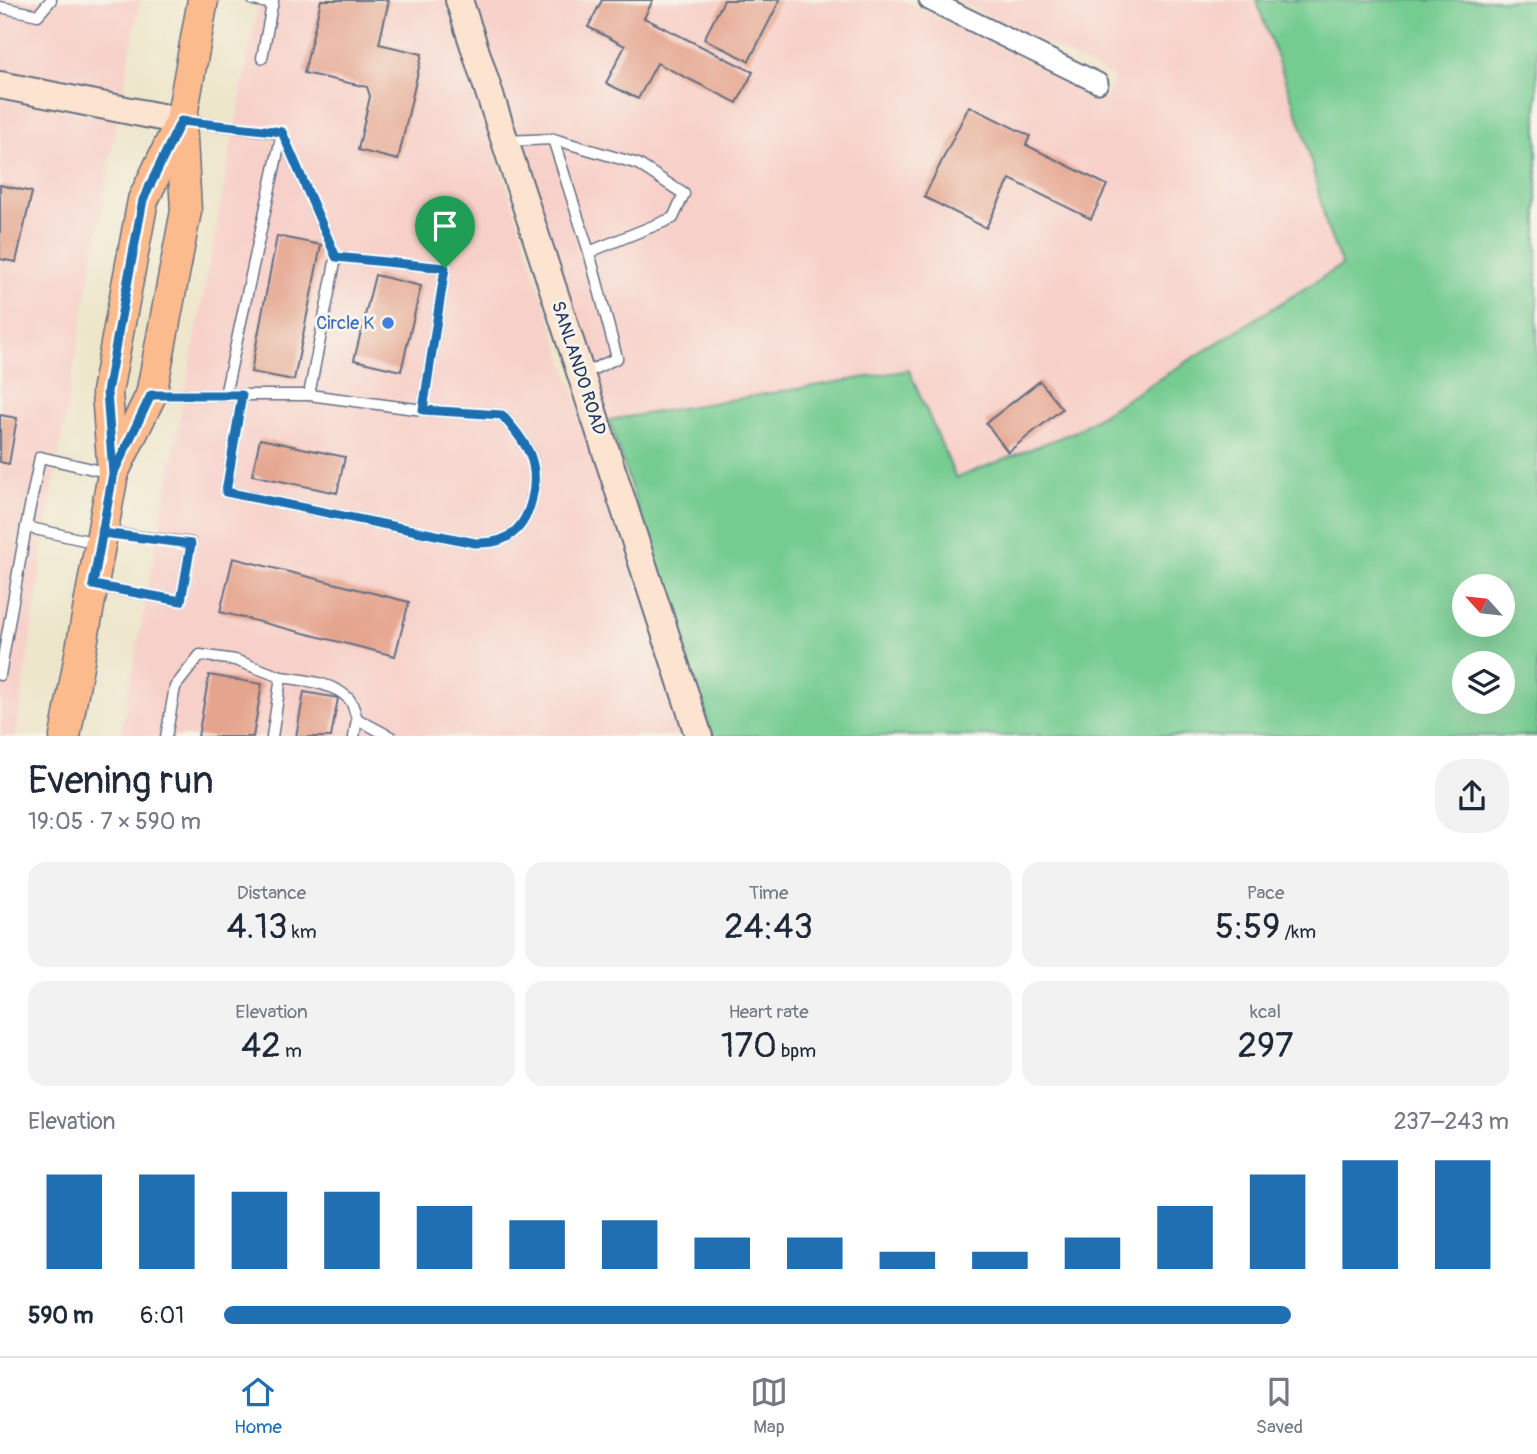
<!DOCTYPE html>
<meta charset="utf-8">
<style>
body{margin:0;font-family:Pangolin,sans-serif;background:#f2f2f3;color:#1f2937;height:100vh;display:flex;flex-direction:column;font-size:26px;white-space:nowrap}
*{box-sizing:border-box;margin:0}
p{font-size:23px;color:#747a83}
.icon{flex:none;width:38px;height:38px;fill:none;stroke:currentColor;stroke-width:2;stroke-linecap:round;stroke-linejoin:round}
.map{position:relative;height:736px;overflow:hidden}
.details{display:flex;flex-direction:column;background:#fff;flex:1}
.details>*{flex:none}
.needle{width:46px;rotate:297deg}
.fabs{position:absolute;left:1452px;top:574px;display:grid;gap:14px}
.fabs a{display:grid;place-items:center;width:63px;height:63px;border-radius:50%;background:#fff;box-shadow:0 7px 28px #0002;font-size:35px}
.pin{position:absolute;display:grid;place-items:center;width:60px;height:60px;color:#fff;margin:-72px -30px;border-radius:50% 50% 50% 0;rotate:-45deg;box-shadow:0 0 7px #0007}
.pin .icon{rotate:45deg}
.round{display:grid;place-items:center;flex:none;width:74px;height:74px;border-radius:28px;background:#f2f2f3}
.headline{display:flex;align-items:center;justify-content:space-between;height:119px;padding:0 28px}
h1{font-size:38px;font-weight:600;line-height:52px}
.metrics{display:grid;grid-template-columns:repeat(3,1fr);gap:10px;height:119px;padding:7px 28px}
.metrics div{display:grid;align-content:center;border-radius:18px;background:#f2f2f3;text-align:center}
.metrics b{font-size:35px;font-weight:600}
.metrics small{font-size:19px;font-weight:400}
.metrics p{font-size:19px}
.chart{height:196px;padding:14px 28px}
.chart p{display:flex;justify-content:space-between}
.chart svg{width:100%;height:126px;margin-top:7px;stroke:#1f6fb2;stroke-width:6}
ul{padding:0 28px;list-style:none;font-size:23px}
li{display:grid;grid-template-columns:112px 84px 1fr;align-items:center;height:52px}
li i{height:18px;border-radius:9px;background:#1f6fb2}
.tab-bar{display:flex;justify-content:space-around;align-items:center;height:98px;border-top:2px solid #e0e1e3;background:#fff;font-size:19px;color:#747a83}
.tab-bar a{display:grid;justify-items:center;gap:4px}
.tab-bar .current{color:#1f6fb2}
.map>svg:first-child{display:block}
.built{fill:#f7d0c9}
.green{fill:#74cc91;stroke:#487e78;stroke-width:2;fill-rule:evenodd}
.building{fill:#e5a48e}
.lines{fill:none;stroke-linecap:round;stroke-linejoin:round}
.lane-casing{stroke:#656f84;stroke-width:13}
.street-casing{stroke:#656f84;stroke-width:23}
.secondary-casing{stroke:#656f84;stroke-width:30}
.primary-casing{stroke:#656f84;stroke-width:33}
.lane{stroke:#fff;stroke-width:10}
.street{stroke:#fff;stroke-width:19}
.secondary{stroke:#fde4d1;stroke-width:26}
.primary{stroke:#fbbb8d;stroke-width:30}
.route-casing{stroke:#fff;stroke-width:14}
.route{stroke:#1f6fb2;stroke-width:9}
.shop-dot{fill:#3f7fe0;stroke:#f7f3e8;stroke-width:2.5}
.labels{text-anchor:middle;stroke-width:6;stroke-linejoin:round;paint-order:stroke}
.shop-label{font-size:18px;fill:#366cbe;stroke:#f7f3e8;text-anchor:end}
.street-label{font-size:18px;fill:#1b2f5e;stroke:#f7f3e8}
</style>
<div class="map">
<svg width="1537" height="737" viewBox="0 0 1537 737">
<rect width="100%" height="100%" fill="#f7f3e8"/>
<filter id="ink" filterUnits="userSpaceOnUse"><feTurbulence type="fractalNoise" baseFrequency=".0143" numOctaves="2"/><feDisplacementMap in="SourceGraphic" scale="14" xChannelSelector="R" yChannelSelector="G"/><feConvolveMatrix kernelMatrix="1 2 1 2 8 2 1 2 1" color-interpolation-filters="sRGB"/></filter>
<filter id="wash" filterUnits="userSpaceOnUse"><feTurbulence type="fractalNoise" baseFrequency=".00686" numOctaves="4" result="noise"/><feDisplacementMap in="SourceGraphic" scale="28" xChannelSelector="R" yChannelSelector="G"/><feGaussianBlur stdDeviation="1.57" result="paint"/><feColorMatrix in="noise" values="0 0 0 0 0 0 0 0 0 0 0 0 0 0 0 0 0 1.4 0 .05"/><feComposite in="paint" operator="in"/></filter>
<g filter="url(#wash)">
<rect width="100%" height="100%" fill="#eee6cb"/>
<g class="built">
<path d="M 0,0 L 140,0 L 122,97 L 0,73 Z"/>
<path d="M 259,0 L 446,0 L 686,736 L 120,737 Z"/>
<path d="M 472,0 L 902,0 L 1105,99 L 1115,78 L 956,0 L 1256,0 L 1304,133 L 1327,228 L 1342,265 L 1074,432 L 956,478 L 909,370 L 609,420 Z"/>
<path d="M 0,98 L 117,120 L 49,512 L 16,737 L 0,736 Z"/>
</g>
<path class="green" d="M 1256,0 L 1537,0 L 1537,736 L 712,736 L 609,420 L 909,370 L 956,478 L 1074,432 L 1342,265 L 1327,228 L 1304,133 ZM 1465,586 L 1503,586 L 1503,625 L 1465,625 ZM 1465,663 L 1503,663 L 1503,702 L 1465,702 Z"/>
<g id="blocks">
<g class="building">
<path d="M 321,0 L 389,0 L 379,44 L 422,54 L 398,160 L 358,150 L 370,96 L 367,87 L 304,73 Z"/>
<path d="M 602,0 L 653,0 L 644,18 L 753,72 L 737,103 L 657,63 L 638,99 L 606,83 L 625,46 L 588,27 Z"/>
<path d="M 724,0 L 780,0 L 749,61 L 704,39 Z"/>
<path d="M 969,106 L 1030,136 L 1026,145 L 1107,185 L 1091,219 L 1010,179 L 986,228 L 924,197 Z"/>
<path d="M 0,185 L 32,192 L 16,262 L 0,259 Z"/>
<path d="M 277,236 L 321,245 L 294,380 L 251,372 Z"/>
<path d="M 375,275 L 421,286 L 401,371 L 354,360 Z"/>
<path d="M 1040,381 L 1062,409 L 1008,452 L 986,423 Z"/>
<path d="M 0,415 L 17,418 L 9,464 L 0,462 Z"/>
<path d="M 260,439 L 345,457 L 337,493 L 252,475 Z"/>
<path d="M 233,558 L 409,602 L 395,656 L 220,612 Z"/>
<path d="M 209,675 L 262,684 L 253,737 L 198,737 Z"/>
<path d="M 304,692 L 338,698 L 331,737 L 296,737 Z"/>
</g>
</g>
</g>
<g filter="url(#ink)">
<use href="#blocks" fill-opacity="0" stroke="#656f84" stroke-width="2"/>
<g class="lines">
<g class="lane-casing">
<g id="lane">
<path d="M 253,0 L 273,4"/>
<path d="M 0,7 L 38,15 L 51,0"/>
<path d="M 262,58 L 273,0"/>
<path d="M 185,121 L 282,133"/>
<path d="M 553,139 L 589,252"/>
<path d="M 506,141 L 553,139 L 638,164 L 684,194 L 673,218 L 589,252 L 617,358 L 581,375"/>
<path d="M 155,395 L 309,395 L 336,257 L 282,133"/>
<path d="M 225,395 L 282,133"/>
<path d="M 242,395 L 226,492 L 475,543 C 486,543 497,543 507,537 C 532,523 540,480 530,454 C 524,440 512,427 502,415 L 423,410 L 445,268 L 336,257"/>
<path d="M 309,395 L 423,410"/>
<path d="M 26,527 L 40,457 L 110,473"/>
<path d="M 97,586 L 181,601 L 191,543 L 106,533"/>
<path d="M 0,675 L 26,527 L 97,543"/>
<path d="M 281,677 C 302,680 333,682 349,699 C 353,703 355,713 357,719"/>
<path d="M 166,737 L 175,687 L 200,655 L 235,660 L 281,677 L 272,737"/>
<path d="M 354,737 L 357,719 L 391,737"/>
</g>
</g>
<g class="street-casing">
<path id="street" d="M 929,0 L 1098,83"/>
</g>
<g class="secondary-casing">
<g id="secondary">
<path d="M 459,0 L 699,737"/>
<path d="M 0,85 L 181,121"/>
</g>
</g>
<g class="primary-casing">
<g id="primary">
<path d="M 113,473 L 151,395 L 186,211 L 181,121 L 203,0"/>
<path d="M 65,737 L 113,474 L 107,392 L 143,200 L 181,121"/>
</g>
</g>
<use href="#lane" class="lane"/>
<use href="#street" class="street"/>
<use href="#secondary" class="secondary"/>
<use href="#primary" class="primary"/>
</g>
</g>
<g class="lines" filter="url(#ink)">
<g class="route-casing">
<path id="route" d="M 445,268 L 336,257 L 282,132 L 181,121 L 143,200 L 107,392 L 113,474 L 93,585 L 181,601 L 191,544 L 102,533 L 113,474 L 151,395 L 242,395 L 226,492 L 475,543 C 486,543 497,543 507,537 C 532,523 540,480 530,455 C 524,440 512,427 502,415 L 423,410 L 445,268"/>
</g>
<use href="#route" class="route"/>
</g>
<circle class="shop-dot" cx="388" cy="323" r="7"/>
<g class="labels">
<g class="shop-label">
<text x="374" y="329">Circle K</text>
</g>
<g class="street-label">
<text transform="translate(579 368) rotate(72)" y="6">SANLANDO ROAD</text>
</g>
</g>
</svg>
<div class="fabs">
<a><svg class="needle" viewBox="-14 -14 28 28"><path d="M0-13l5 13h-10z" fill="#e53935"/><path d="M0 13l5-13h-10z" fill="#747a83"/></svg></a>
<a><svg class="icon" aria-label="layers" viewBox="0 0 24 24"><path d="M12 4l9 5-9 5-9-5zM3 14l9 5 9-5"/></svg></a>
</div>
<div class="pin" style="left:445px;top:268px;background:#1e9e55"><svg class="icon" aria-label="arrive" viewBox="0 0 24 24"><path d="M6 21V4h12l-3 4 3 4H6"/></svg></div>
</div>
<section class="details">
<div class="headline"><div><h1>Evening run</h1><p>19:05 · 7 × 590 m</p></div><a class="round"><svg class="icon" aria-label="share" viewBox="0 0 24 24"><path d="M12 15V3M7 8l5-5 5 5M5 13v7h14v-7"/></svg></a></div>
<div class="metrics">
<div><p>Distance</p><b>4.13<small> km</small></b></div>
<div><p>Time</p><b>24:43</b></div>
<div><p>Pace</p><b>5:59<small> /km</small></b></div>
</div>
<div class="metrics">
<div><p>Elevation</p><b>42<small> m</small></b></div>
<div><p>Heart rate</p><b>170<small> bpm</small></b></div>
<div><p>kcal</p><b>297</b></div>
</div>
<div class="chart"><p><span>Elevation</span>237–243 m</p>
<svg viewBox="0 0 160 44" preserveAspectRatio="none"><path d="M5 44V11M15 44V11M25 44V17M35 44V17M45 44V22M55 44V27M65 44V27M75 44V33M85 44V33M95 44V38M105 44V38M115 44V33M125 44V22M135 44V11M145 44V6M155 44V6"/></svg>
</div>
<ul>
<li><b>590 m</b>6:01<i style="width:83%"></i></li>
</ul>
</section>
<nav class="tab-bar">
<a class="current"><svg class="icon" aria-label="home" viewBox="0 0 24 24"><path d="M3 11l9-7 9 7M6 9v11h12V9"/></svg>Home</a>
<a><svg class="icon" aria-label="map" viewBox="0 0 24 24"><path d="M3 6l6-2 6 2 6-2v14l-6 2-6-2-6 2zM9 4v14M15 6v14"/></svg>Map</a>
<a><svg class="icon" aria-label="saved" viewBox="0 0 24 24"><path d="M7 4h10v16l-5-4-5 4z"/></svg>Saved</a>
</nav>
